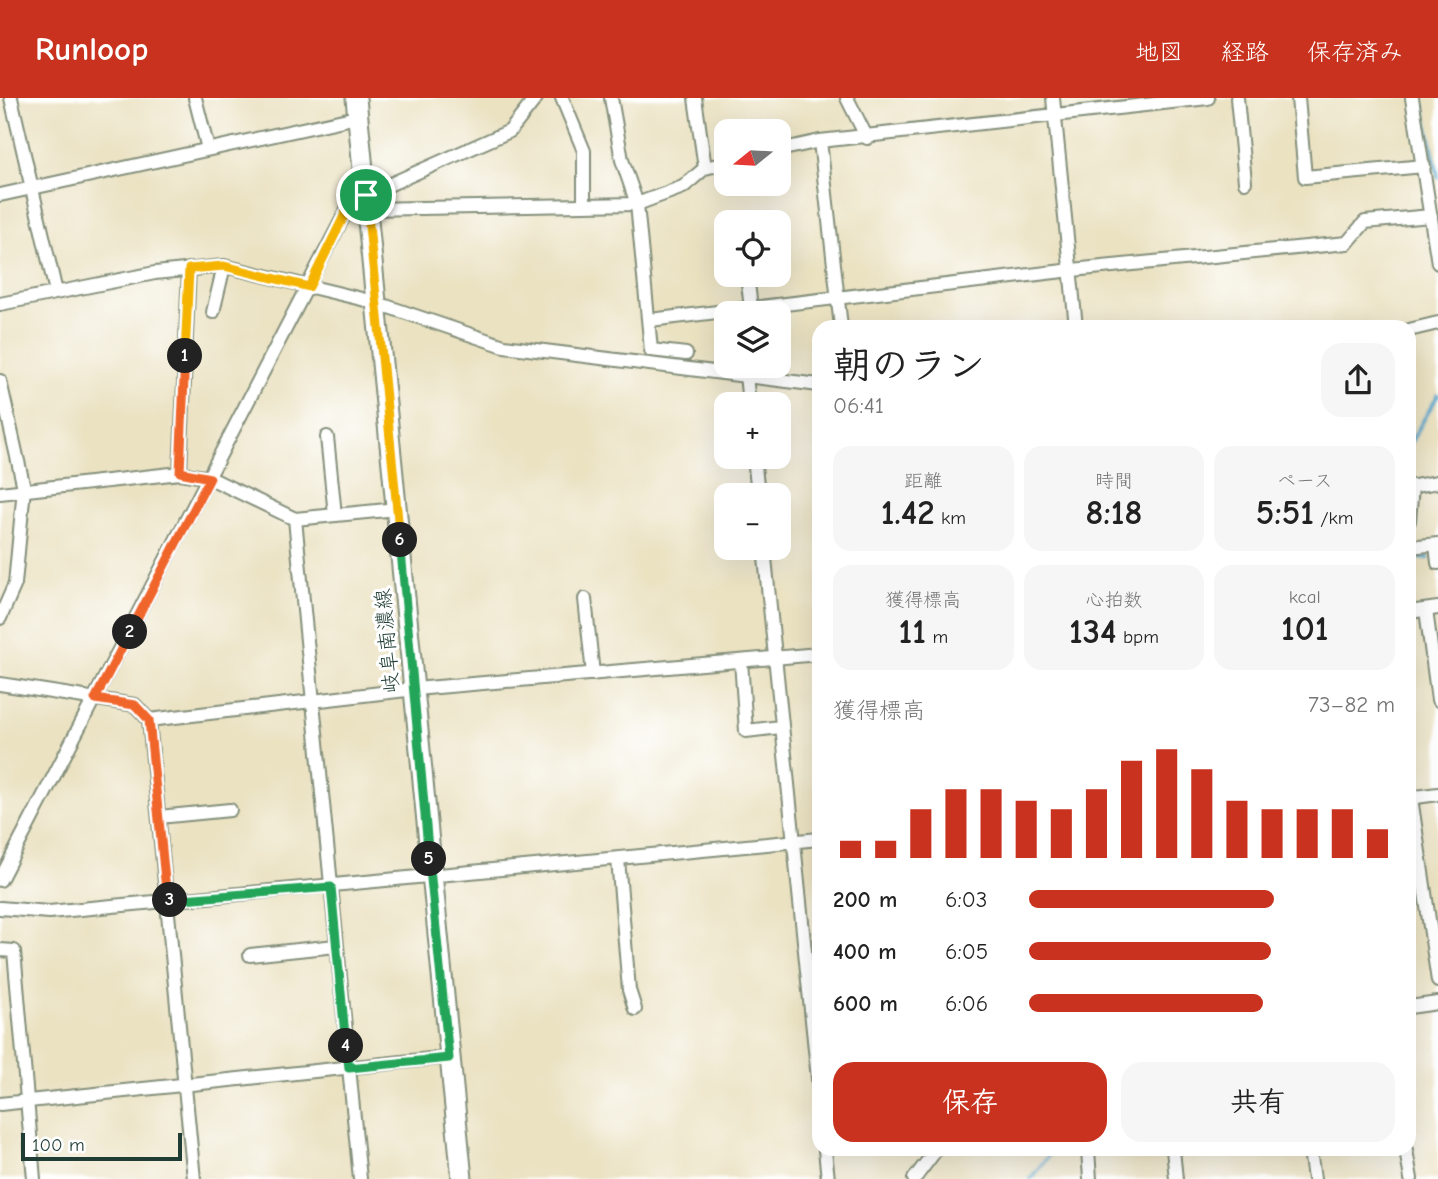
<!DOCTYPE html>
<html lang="ja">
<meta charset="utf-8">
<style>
body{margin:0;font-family:"Comic Neue","Klee One",sans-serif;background:#f6f6f6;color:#222;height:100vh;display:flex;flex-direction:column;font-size:26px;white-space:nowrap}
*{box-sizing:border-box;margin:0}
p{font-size:23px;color:#767676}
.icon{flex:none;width:38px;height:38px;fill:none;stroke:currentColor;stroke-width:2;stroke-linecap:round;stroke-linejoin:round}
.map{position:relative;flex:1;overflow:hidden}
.sheet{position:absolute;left:812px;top:222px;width:604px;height:836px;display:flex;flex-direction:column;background:#fff;border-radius:21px;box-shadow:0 7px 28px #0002}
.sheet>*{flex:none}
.needle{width:46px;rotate:252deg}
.buttons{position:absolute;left:714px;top:21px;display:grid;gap:14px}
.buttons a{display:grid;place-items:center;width:77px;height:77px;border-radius:14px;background:#fff;box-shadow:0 7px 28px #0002;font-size:35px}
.scale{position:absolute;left:21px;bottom:18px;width:161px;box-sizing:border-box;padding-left:7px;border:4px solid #1f3d34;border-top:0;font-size:19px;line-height:24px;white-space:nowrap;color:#1f3d34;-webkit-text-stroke:5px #fff;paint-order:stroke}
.pin{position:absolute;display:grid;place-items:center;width:60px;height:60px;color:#fff;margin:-30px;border:4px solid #fff;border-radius:50%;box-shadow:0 2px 7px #0007}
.km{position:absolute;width:35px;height:35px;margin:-18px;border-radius:50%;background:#222;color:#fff;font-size:19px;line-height:35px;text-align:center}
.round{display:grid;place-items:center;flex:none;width:74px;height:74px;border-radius:21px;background:#f6f6f6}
.overview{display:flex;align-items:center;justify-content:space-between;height:119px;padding:0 21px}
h1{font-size:38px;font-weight:700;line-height:52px}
.stats{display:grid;grid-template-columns:repeat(3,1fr);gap:10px;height:119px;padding:7px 21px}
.stats div{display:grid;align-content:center;border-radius:18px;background:#f6f6f6;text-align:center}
.stats b{font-size:35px;font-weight:700}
.stats small{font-size:19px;font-weight:400}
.stats p{font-size:19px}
.chart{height:196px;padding:14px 21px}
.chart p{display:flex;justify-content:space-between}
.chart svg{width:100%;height:126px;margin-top:7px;stroke:#c8321e;stroke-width:6}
.action{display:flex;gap:14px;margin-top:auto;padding:14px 21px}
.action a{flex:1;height:80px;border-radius:21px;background:#c8321e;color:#fff;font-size:28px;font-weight:700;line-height:80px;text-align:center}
.action a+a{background:#f6f6f6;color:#222}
ul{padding:0 21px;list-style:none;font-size:23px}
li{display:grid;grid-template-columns:112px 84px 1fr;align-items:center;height:52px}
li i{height:18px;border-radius:9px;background:#c8321e}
header{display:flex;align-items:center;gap:42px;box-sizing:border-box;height:98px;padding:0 35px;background:#c8321e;color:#fff}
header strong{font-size:33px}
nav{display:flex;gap:38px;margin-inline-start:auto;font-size:24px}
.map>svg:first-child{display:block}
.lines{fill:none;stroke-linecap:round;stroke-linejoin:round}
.stream{stroke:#52a6ce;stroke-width:3.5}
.minor-casing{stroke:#85907b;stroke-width:16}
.primary-casing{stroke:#85907b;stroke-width:23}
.minor{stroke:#fff;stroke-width:12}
.primary{stroke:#fff;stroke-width:19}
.split-1-casing{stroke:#fff;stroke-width:14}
.split-2-casing{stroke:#fff;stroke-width:14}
.split-3-casing{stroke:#fff;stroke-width:14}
.split-4-casing{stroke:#fff;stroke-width:14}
.split-5-casing{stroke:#fff;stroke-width:14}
.split-6-casing{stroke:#fff;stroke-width:14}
.split-7-casing{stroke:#fff;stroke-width:14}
.split-1{stroke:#f5b400;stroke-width:9}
.split-2{stroke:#f0652b;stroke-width:9}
.split-3{stroke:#f0652b;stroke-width:9}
.split-4{stroke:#22a559;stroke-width:9}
.split-5{stroke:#22a559;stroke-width:9}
.split-6{stroke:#22a559;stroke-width:9}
.split-7{stroke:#f5b400;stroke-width:9}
.labels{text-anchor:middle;stroke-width:6;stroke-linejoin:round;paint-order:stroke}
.street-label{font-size:21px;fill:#1f3d34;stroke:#fff}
</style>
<header>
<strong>Runloop</strong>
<nav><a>地図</a><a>経路</a><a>保存済み</a></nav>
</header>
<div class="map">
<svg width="1438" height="1081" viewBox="0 0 1438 1081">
<rect width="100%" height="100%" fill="#fff"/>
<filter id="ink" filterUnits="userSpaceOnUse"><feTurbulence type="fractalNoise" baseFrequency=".0143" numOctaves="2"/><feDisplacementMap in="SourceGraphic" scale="14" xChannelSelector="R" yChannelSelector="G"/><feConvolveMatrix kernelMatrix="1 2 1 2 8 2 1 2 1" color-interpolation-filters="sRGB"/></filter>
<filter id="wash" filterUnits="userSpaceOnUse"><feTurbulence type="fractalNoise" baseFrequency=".00686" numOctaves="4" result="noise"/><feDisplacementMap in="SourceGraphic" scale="28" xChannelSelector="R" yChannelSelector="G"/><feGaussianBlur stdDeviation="1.57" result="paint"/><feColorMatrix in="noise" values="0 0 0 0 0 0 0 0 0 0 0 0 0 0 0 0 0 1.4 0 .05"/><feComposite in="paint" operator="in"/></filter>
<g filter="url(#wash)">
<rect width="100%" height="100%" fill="#ebe2c2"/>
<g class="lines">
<g class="stream">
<path d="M 1422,0 L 1438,79"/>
<path d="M 1409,347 L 1438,297"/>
<path d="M 1409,460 L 1429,460"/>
<path d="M 1030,1081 L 1053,1052"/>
</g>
</g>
</g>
<g filter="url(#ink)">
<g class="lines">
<g class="minor-casing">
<g id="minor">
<path d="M 11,0 L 56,194"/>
<path d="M 195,0 L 208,51"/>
<path d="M 562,0 L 584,53 L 584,107"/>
<path d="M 611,0 L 622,62 L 637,106 L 651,252 L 686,256"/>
<path d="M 695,0 L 705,70"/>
<path d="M 847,0 L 867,40"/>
<path d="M 1053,0 L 1076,229"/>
<path d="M 1237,0 L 1245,84"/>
<path d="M 1298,0 L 1305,79 L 1424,68"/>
<path d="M 1412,0 L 1438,165"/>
<path d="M 820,43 L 841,229"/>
<path d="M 779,52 L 820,43 L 1208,0"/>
<path d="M 0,97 L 357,19"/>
<path d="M 366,111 L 637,106 L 683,89 L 705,70 L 726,65"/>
<path d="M 747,177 L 751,210"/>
<path d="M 0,206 L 155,175 L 224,168 L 374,204 L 504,248 L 819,287"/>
<path d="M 213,214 L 224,168"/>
<path d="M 650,222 L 1072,172 L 1347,145 L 1365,124 L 1431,118"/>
<path d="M 1409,232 L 1438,225"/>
<path d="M 746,277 L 749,306"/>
<path d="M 0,283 L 24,390 L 15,486 L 0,520"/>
<path d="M 327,339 L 335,417"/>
<path d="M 754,359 L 758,397"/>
<path d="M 180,375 L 189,171"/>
<path d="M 1409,389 L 1438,384"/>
<path d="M 0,395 L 180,375 L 210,380 L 295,421 L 360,1081"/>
<path d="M 295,421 L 397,411"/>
<path d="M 1409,423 L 1412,388"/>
<path d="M 1436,447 L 1438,465"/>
<path d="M 1409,449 L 1438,446"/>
<path d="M 764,450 L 819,991"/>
<path d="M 585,501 L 593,576"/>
<path d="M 1426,512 L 1438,602"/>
<path d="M 1409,514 L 1438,510"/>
<path d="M 741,563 L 746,633 L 781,629"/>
<path d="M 0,586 L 135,607 L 149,622"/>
<path d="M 1409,700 L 1438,696"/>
<path d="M 1411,700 L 1438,883"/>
<path d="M 159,719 L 230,712"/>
<path d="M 618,761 L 629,892 L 635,911"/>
<path d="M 0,782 L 349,108 L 366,97 L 510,33 L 536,0"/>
<path d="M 0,810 L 49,814 L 819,741"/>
<path d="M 0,852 L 14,853 L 34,1081"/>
<path d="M 250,857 L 336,848"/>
<path d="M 1409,909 L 1438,905"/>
<path d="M 0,1006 L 449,959"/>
<path d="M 825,1052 L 828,1081"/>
<path d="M 1088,1052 L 1090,1081"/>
<path d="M 1173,1052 L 1176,1081"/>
<path d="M 1310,1052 L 1314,1081"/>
<path d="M 1406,1052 L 1411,1081"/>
<path d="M 194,1081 L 149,622 L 415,591 L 819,556"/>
<path d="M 914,1081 L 936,1052"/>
</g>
</g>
<g class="primary-casing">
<path id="primary" d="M 356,0 L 462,1081"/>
</g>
<use href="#minor" class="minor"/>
<use href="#primary" class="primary"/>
</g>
</g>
<g class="lines" filter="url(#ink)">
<g class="split-1-casing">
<path id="split-1" d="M 185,258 L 189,171 L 224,168 L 309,189 L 349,108 L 366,97"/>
</g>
<g class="split-2-casing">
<path id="split-2" d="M 130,534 L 210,380 L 180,374 L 185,258"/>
</g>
<g class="split-3-casing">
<path id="split-3" d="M 130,534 L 95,601 L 135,607 L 149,622 L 167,802 L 170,802"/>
</g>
<g class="split-4-casing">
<path id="split-4" d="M 170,802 L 331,789 L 346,948"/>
</g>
<g class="split-5-casing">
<path id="split-5" d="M 346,948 L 349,970 L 449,960 L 429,761"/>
</g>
<g class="split-6-casing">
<path id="split-6" d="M 400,442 L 429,761"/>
</g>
<g class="split-7-casing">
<path id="split-7" d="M 366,97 L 400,442"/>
</g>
<use href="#split-1" class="split-1"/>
<use href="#split-2" class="split-2"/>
<use href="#split-3" class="split-3"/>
<use href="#split-4" class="split-4"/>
<use href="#split-5" class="split-5"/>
<use href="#split-6" class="split-6"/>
<use href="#split-7" class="split-7"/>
</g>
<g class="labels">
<g class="street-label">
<text transform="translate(387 543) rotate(-95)" y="7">岐阜南濃線</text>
</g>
</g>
</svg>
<div class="buttons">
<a><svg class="needle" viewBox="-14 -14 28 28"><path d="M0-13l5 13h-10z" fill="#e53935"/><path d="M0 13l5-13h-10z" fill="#767676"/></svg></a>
<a><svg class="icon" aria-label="locate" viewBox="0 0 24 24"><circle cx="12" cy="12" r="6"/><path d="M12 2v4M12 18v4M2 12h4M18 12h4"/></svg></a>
<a><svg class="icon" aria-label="layers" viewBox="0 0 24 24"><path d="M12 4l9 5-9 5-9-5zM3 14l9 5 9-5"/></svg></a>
<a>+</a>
<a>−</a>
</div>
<div class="scale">100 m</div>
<div class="pin" style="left:366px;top:97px;background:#1e9e55"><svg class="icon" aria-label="arrive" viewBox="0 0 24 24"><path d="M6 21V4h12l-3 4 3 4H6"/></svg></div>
<b class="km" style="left:185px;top:258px">1</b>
<b class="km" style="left:130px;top:534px">2</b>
<b class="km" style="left:170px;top:802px">3</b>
<b class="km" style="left:346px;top:948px">4</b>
<b class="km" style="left:429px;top:761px">5</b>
<b class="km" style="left:400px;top:442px">6</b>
<section class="sheet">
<div class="overview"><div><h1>朝のラン</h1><p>06:41</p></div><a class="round"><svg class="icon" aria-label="share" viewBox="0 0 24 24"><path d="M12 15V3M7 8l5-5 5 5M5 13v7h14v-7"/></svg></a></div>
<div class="stats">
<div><p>距離</p><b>1.42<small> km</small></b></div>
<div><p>時間</p><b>8:18</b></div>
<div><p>ペース</p><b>5:51<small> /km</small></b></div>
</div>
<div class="stats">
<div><p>獲得標高</p><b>11<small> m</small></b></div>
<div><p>心拍数</p><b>134<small> bpm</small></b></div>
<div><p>kcal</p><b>101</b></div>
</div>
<div class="chart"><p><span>獲得標高</span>73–82 m</p>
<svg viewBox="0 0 160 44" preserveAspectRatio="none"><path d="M5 44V38M15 44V38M25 44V27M35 44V20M45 44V20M55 44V24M65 44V27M75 44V20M85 44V10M95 44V6M105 44V13M115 44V24M125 44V27M135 44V27M145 44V27M155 44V34"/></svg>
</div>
<ul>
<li><b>200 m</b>6:03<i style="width:67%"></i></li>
<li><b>400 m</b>6:05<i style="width:66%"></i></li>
<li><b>600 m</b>6:06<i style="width:64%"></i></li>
</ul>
<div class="action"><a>保存</a><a>共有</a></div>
</section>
</div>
